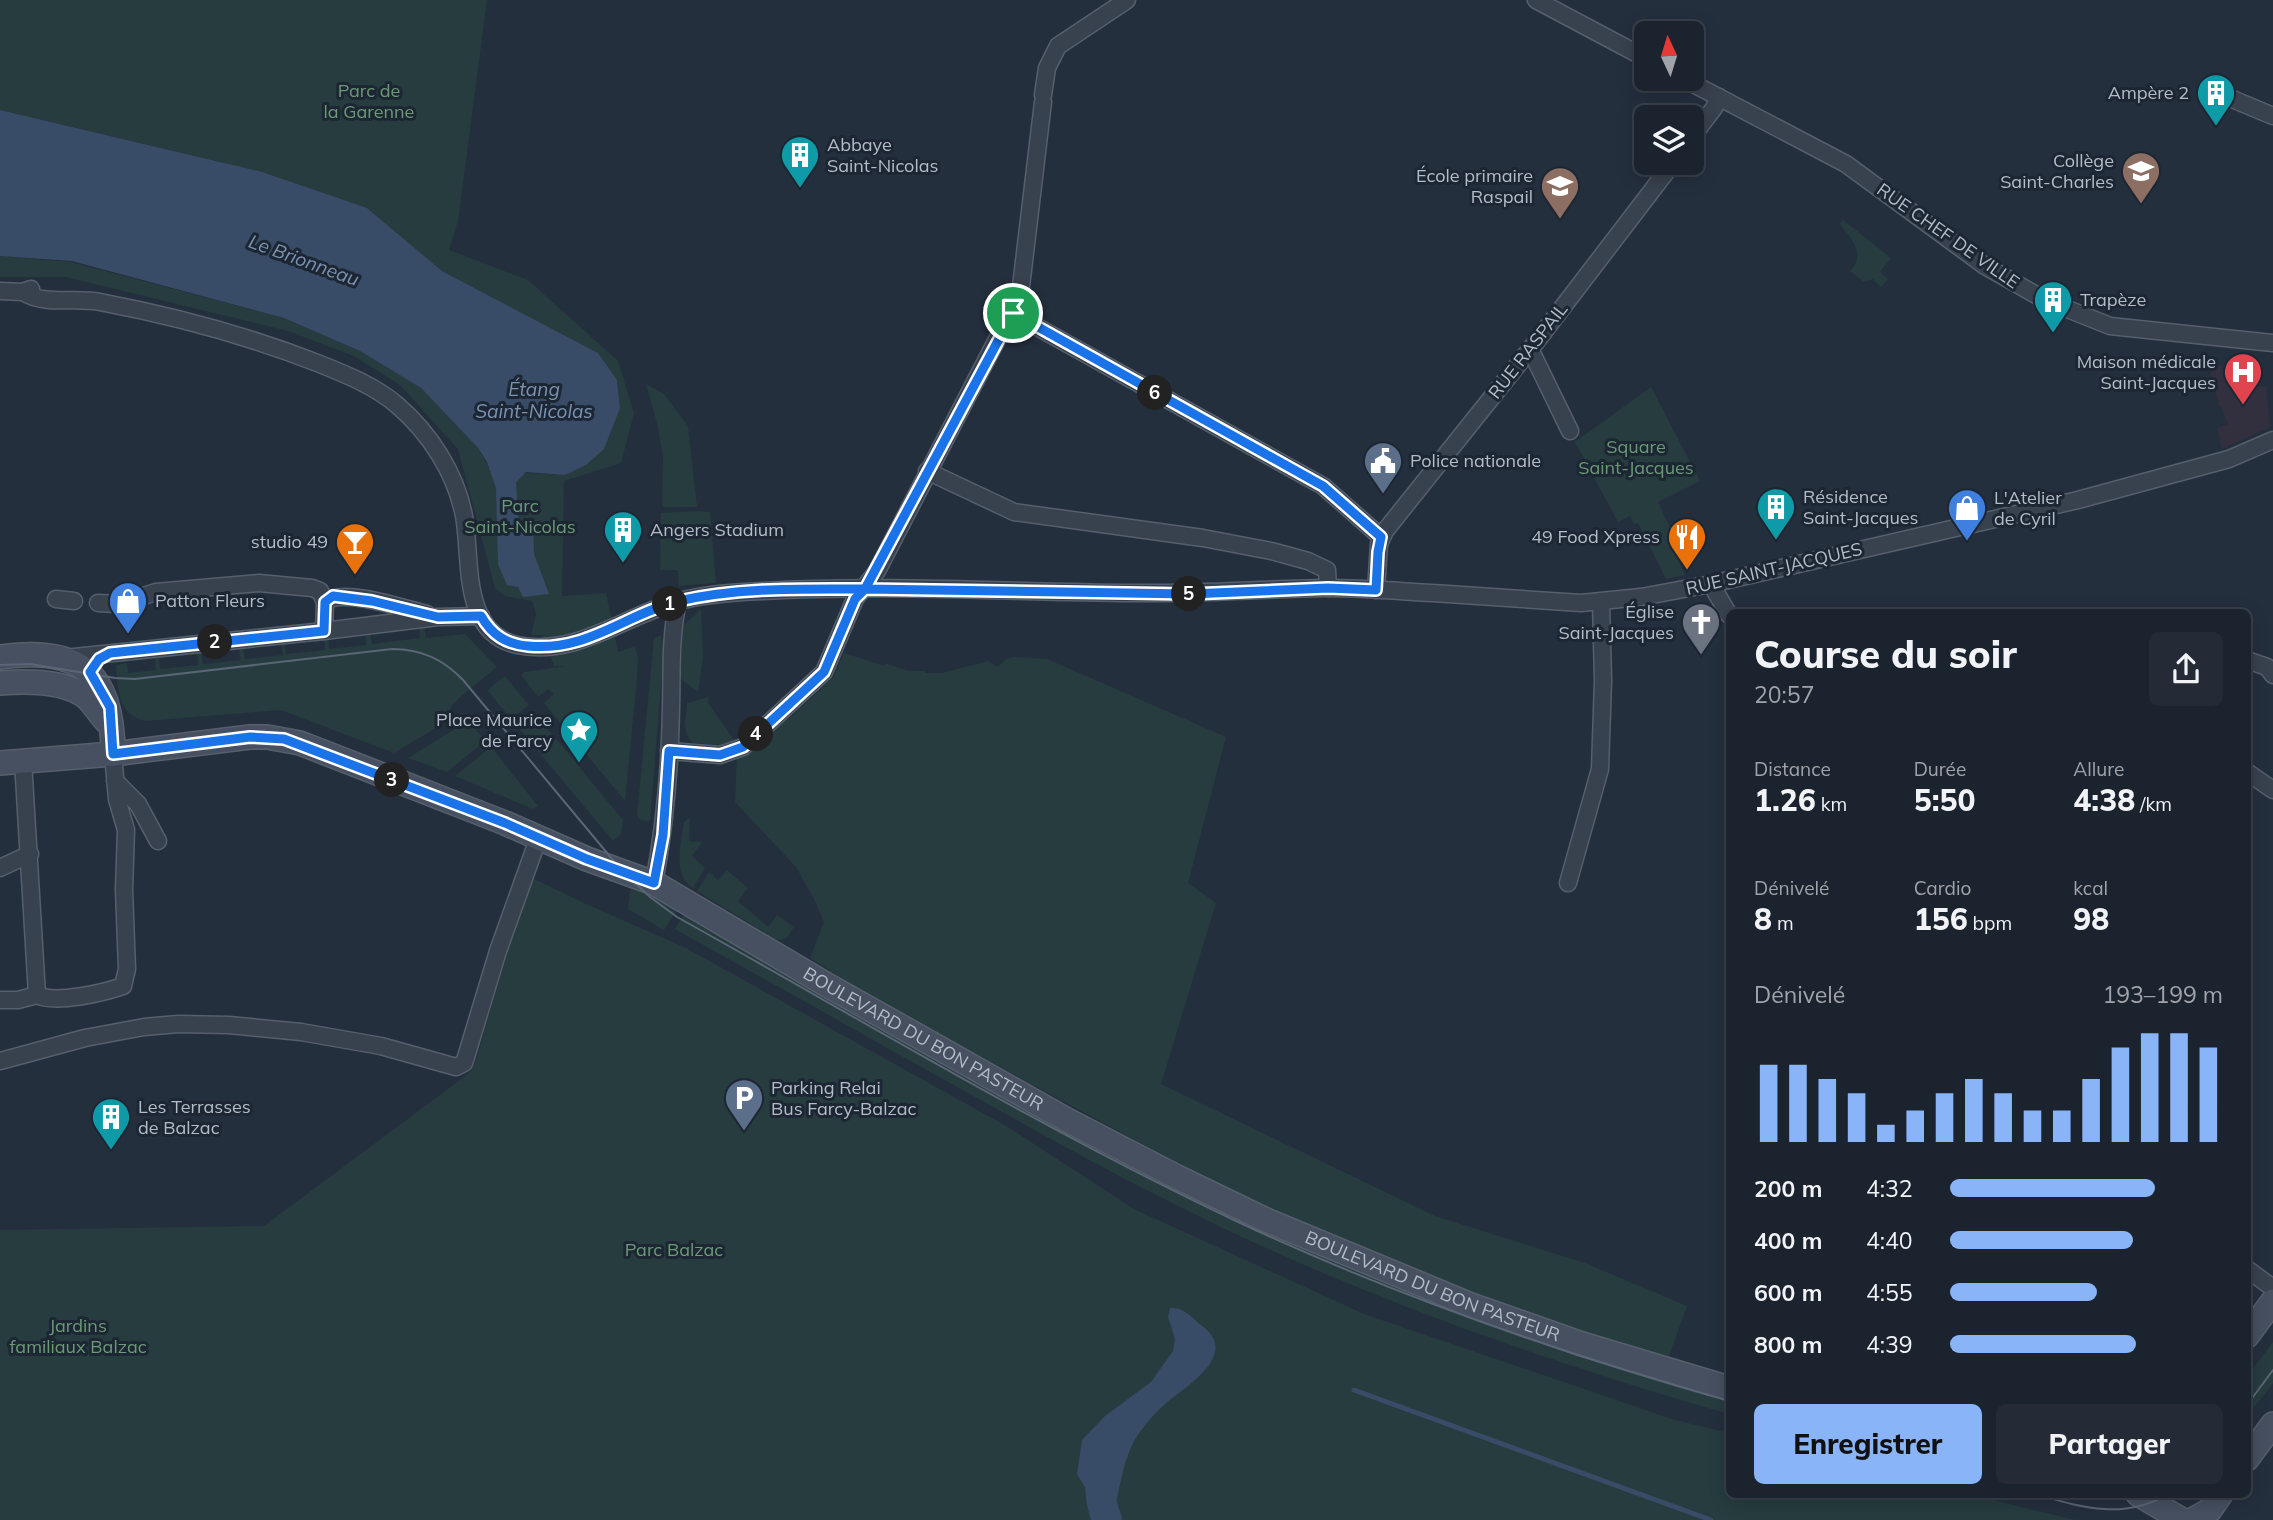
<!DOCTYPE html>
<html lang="fr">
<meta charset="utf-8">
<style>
body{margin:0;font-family:Mulish,sans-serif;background:#242b36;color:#f1f3f6;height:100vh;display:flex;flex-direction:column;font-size:26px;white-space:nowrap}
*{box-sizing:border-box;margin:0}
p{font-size:23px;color:#a0a4aa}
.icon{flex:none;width:38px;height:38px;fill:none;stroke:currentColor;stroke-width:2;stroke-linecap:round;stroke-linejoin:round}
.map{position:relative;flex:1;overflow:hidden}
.drawer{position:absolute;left:1726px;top:609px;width:525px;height:889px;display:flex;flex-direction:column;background:#1b232e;border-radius:10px;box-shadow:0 4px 18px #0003,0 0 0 2px #39404a}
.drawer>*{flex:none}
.needle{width:46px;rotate:356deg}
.fabs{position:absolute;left:1634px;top:21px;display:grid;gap:14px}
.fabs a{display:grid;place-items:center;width:70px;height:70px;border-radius:10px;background:#1b232e;box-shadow:0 4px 18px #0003,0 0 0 2px #39404a;font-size:35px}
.pin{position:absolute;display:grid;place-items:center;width:60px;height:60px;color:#fff;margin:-30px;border:4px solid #fff;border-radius:50%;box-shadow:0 2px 7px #0007}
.km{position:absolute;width:35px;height:35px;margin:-18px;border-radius:50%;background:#222;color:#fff;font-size:19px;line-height:35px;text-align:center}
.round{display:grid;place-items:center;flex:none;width:74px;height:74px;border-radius:10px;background:#242b36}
.summary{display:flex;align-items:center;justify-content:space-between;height:119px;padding:0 28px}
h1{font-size:38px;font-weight:800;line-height:52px}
.metrics{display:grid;grid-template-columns:repeat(3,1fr);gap:10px;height:119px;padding:7px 28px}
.metrics div{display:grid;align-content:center}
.metrics b{font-size:30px;font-weight:800}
.metrics small{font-size:19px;font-weight:400}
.metrics p{font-size:19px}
.chart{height:196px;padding:14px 28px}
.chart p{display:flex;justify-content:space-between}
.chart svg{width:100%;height:126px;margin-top:7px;stroke:#8ab4f8;stroke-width:6}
.action{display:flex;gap:14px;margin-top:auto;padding:14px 28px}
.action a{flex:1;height:80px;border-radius:10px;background:#8ab4f8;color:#111;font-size:28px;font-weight:800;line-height:80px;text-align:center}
.action a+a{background:#242b36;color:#f1f3f6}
ul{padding:0 28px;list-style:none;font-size:23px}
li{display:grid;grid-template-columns:112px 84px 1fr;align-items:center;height:52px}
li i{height:18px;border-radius:9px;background:#8ab4f8}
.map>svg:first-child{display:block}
.medical{fill:#32303f}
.green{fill:#263c3f}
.water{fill:#394c67}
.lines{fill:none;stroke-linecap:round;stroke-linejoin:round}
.stream{stroke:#394c67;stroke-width:5}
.river{stroke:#394c67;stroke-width:30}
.street-casing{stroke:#565f6c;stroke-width:19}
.secondary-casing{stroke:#565f6c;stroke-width:26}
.street{stroke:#38414e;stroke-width:16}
.secondary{stroke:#465061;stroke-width:23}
.tram{stroke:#5a6575;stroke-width:2}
.route-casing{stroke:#fff;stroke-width:14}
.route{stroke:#1a73e8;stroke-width:9}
.labels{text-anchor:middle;stroke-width:6;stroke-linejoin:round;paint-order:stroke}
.park-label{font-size:18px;fill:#6b9a76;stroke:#1d2633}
.poi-label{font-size:18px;fill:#b4bcc9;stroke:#1d2633;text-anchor:start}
.street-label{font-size:18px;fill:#b4bcc9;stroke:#1d2633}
.water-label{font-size:19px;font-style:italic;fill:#7c92b1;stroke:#1d2633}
</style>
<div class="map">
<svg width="2273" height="1520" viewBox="0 0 2273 1520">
<rect width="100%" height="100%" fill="#242f3e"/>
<path class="medical" d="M 2208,363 L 2222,366 L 2225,376 L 2236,373 L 2242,393 L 2256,387 L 2266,386 L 2270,427 L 2222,449 L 2217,428 L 2228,424 L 2221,407 L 2219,406 Z"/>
<g class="green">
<path d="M 0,0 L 487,0 L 458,221 L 449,250 L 528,280 L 618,361 L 634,413 L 621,463 L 564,481 L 562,596 L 606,593 L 618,652 L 635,646 L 638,660 L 637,678 L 625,801 L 544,703 L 554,694 L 548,689 L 538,697 L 521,675 L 524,672 L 567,666 L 554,666 L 543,635 L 531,635 L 536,614 L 532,601 L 505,596 L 495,588 L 458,449 L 400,385 L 354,356 L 288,331 L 66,277 L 0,277 L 0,256 L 71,262 L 284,318 L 360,351 L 421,388 L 478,448 L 491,471 L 565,475 L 604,449 L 620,407 L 617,380 L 598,353 L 442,271 L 367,208 L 221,162 L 0,110 Z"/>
<path d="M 1843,220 L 1891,258 L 1880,272 L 1888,279 L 1881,287 L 1873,279 L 1864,282 L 1850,271 C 1867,254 1851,239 1840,224 Z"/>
<path d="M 646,384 L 664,394 L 688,426 L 697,507 L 662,507 L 663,458 L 658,427 Z"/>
<path d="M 1651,387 L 1700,481 L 1658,502 L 1684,557 L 1678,560 L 1685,575 L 1666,579 L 1638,523 L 1634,524 L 1630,516 L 1618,522 L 1575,442 Z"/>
<path d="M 698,511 L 710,512 L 716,583 L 679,586 L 678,570 L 660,570 L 661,513 Z"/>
<path d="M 701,609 L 703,658 L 698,692 L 681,679 L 682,627 Z"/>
<path d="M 424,626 L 426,638 L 465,634 L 497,667 L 459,698 L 451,706 L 446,722 L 394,753 L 281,710 L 146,721 C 117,715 118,689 116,665 L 127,663 L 128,673 L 156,670 L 155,657 L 159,656 L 160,669 L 198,665 L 197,652 L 201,652 L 203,664 L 240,660 L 239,647 L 243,647 L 245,659 L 283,655 L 281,642 L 284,642 L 286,654 L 325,650 L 324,637 L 328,637 L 329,649 L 366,645 L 365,633 L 370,632 L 372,644 L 420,638 L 419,627 Z"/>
<path d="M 661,635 L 664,649 L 650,821 L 641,820 L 637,815 L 654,638 Z"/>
<path d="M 844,653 L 885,666 L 885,663 L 908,671 L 925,671 L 925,673 L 942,673 L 989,661 L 995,666 L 999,666 L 1006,659 L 1014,657 L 1047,659 L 1226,737 L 1188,883 L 1216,903 L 1161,1084 L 1435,1216 L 1585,1263 L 1687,1306 L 1666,1364 L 1383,1264 L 1220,1186 L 878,1001 L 810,958 L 824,922 L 814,899 L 796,867 L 735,802 L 737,754 L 790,718 L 833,678 Z"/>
<path d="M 505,676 L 529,705 L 511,719 L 487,690 Z"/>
<path d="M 709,697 L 708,703 L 734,740 L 721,745 L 694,743 C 681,735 686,717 687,703 Z"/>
<path d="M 462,712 L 485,741 L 447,772 L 408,758 L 455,729 Z"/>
<path d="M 534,712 L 623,820 L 621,834 L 613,841 L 517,726 Z"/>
<path d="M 491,747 L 538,806 L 533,809 L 455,776 Z"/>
<path d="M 690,818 L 689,841 L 702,842 L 692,856 L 705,868 L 693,888 C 672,874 681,845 684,822 Z"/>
<path d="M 727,870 L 748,888 L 738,901 L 768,927 L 777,915 L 794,927 L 787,938 L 777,940 L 697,891 L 709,872 L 718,880 Z"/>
<path d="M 530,877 L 584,903 L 686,948 L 1008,1127 L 1134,1209 L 1364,1314 L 1675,1420 L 1729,1433 L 1729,1494 L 1973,1495 L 2075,1520 L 0,1520 L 0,1230 L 264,1226 L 468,1074 L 475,1063 Z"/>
<path d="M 631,886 L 649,893 L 676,911 L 664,930 L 628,909 Z"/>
<path d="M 686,911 L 1087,1141 L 1729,1397 L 1729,1414 C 1538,1359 1350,1293 1172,1203 C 1090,1162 1010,1116 930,1072 C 845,1024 760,977 675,929 Z"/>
<path d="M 2273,1342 L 2273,1383 L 2247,1417 L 2247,1377 Z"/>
</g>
<g class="water">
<path d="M 0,110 L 262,172 L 367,208 L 442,271 L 598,353 L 617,380 L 620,408 L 604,449 L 586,465 L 565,475 L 526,472 L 516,482 L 519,526 L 533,525 L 534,554 L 549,594 L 523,597 L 518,587 L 507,585 L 498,564 L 496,488 L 487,462 L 478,448 L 421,388 L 360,351 L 284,318 L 72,261 L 0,256 Z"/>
<path d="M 1170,1308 C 1184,1307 1191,1317 1201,1325 C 1241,1354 1188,1385 1165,1404 C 1156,1412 1147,1422 1140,1432 C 1124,1453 1121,1483 1115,1508 L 1106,1507 L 1089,1494 L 1077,1474 L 1082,1440 L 1105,1416 L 1151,1382 L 1173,1351 L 1175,1339 L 1168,1317 Z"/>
</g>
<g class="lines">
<path class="stream" d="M 1354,1390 L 1711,1520"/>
<path class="river" d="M 1103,1464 C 1099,1486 1099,1499 1107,1520"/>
<g class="street-casing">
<g id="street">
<path d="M 1536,0 L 1647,59"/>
<path d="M 1684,79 L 1846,164 L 1985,266 L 2045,300 L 2110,326 L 2273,343"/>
<path d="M 1043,95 L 1047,68 L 1058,46 L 1127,0"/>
<path d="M 2230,98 L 2273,116"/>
<path d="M 1692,137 L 1714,108 L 1719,97"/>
<path d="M 0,291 L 23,292 L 31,289"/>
<path d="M 23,292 C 45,306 75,297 100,302 C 174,316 249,336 320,364 C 347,375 375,386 397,405 C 430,433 456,474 464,516 C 472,558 460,632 517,645 C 576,657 622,617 676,602 C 703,594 735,592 763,591 C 886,584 1010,592 1133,593 C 1198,594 1262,589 1326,588 C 1362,588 1397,591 1432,593 C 1482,596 1532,600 1581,603 L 1641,597 L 1711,584 L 2078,500 L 2229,459 L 2273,440"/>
<path d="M 1012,313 L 1323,486 L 1381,537"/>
<path d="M 1530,349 L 1570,431"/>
<path d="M 927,471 L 1014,512 L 1203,538 L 1271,551 L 1308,561 L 1327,570 L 1328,588"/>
<path d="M 1711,584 L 1729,615"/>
<path d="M 1376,590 L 1379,544 L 1385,531 L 1536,342 L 1673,163"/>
<path d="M 56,599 L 74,601"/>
<path d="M 325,602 C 342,587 406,609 427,614"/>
<path d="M 98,603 L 118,604 L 156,592 L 259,583 L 312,588 L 320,591 L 325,602 L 324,631"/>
<path d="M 65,658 L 324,631 L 438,617 L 481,616"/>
<path d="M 2247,660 L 2267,667 L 2273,675"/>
<path d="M 669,751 L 720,755 L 743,747 L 824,672 L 855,599 L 877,571 L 1020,295 L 1043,102"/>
<path d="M 2247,772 L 2273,790"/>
<path d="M 115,781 L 138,804 L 158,841"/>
<path d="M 0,868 L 30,854"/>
<path d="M 654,883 C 665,825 670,767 671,708 C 672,672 670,637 678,601"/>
<path d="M 1568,883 L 1600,769 L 1603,681 L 1601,602"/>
<path d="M 37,995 C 55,1004 103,993 123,986 L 127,969 L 124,890 L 126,830 L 117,799 L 113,754"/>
<path d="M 0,1000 L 18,1000 L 37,995 L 23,761"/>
<path d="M 0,1061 L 85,1038 L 144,1027 L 178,1024 L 229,1025 L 301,1032 L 381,1046 L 456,1067 L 464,1063 L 466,1057 L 498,951 L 538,839"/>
<path d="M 2247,1269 L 2273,1288"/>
</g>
</g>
<g class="secondary-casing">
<g id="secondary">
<path d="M 0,657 C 80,646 113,672 113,754"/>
<path d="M 0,683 C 26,681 63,680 86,697 C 94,704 99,714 107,722"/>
<path id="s1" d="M 0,763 L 113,754 L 250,737 L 267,737 L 300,743 L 505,823 L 587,859 L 654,883 L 827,985 L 1069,1121 L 1177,1177 L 1266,1220 L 1471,1305 L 1582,1344 L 1729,1388"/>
<path d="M 2247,1336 L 2273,1301"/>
<path d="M 2247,1459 L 2273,1424"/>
<path d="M 2138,1494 L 2182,1520"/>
<path d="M 2192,1520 L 2210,1510 L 2221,1494"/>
</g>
</g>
<use href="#street" class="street"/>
<use href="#secondary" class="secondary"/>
<g class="tram">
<path d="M 0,665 L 30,664 L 115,678 L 135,679 L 392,649 C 421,649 443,659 463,680 L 623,872 L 650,897 L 677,917 C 862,1020 1045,1131 1236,1221 C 1395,1296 1560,1353 1729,1401"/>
<path d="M 2247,1405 L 2273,1370"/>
<path d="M 2035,1494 C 2084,1508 2122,1520 2169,1494"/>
</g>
</g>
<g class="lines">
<g class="route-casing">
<path id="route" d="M 1013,313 L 865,589 C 804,589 739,587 679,601 C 625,614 588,652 528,646 C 506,644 492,635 481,616 L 438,617 L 372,601 L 333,596 L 325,602 L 324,631 L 110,653 L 99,659 L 90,672 L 110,707 L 113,754 L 250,737 L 284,739 L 505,823 L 587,859 L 654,883 L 663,835 L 669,751 L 720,755 L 743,747 L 824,672 L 855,599 L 865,589 L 1190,594 L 1328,588 L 1376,590 L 1378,552 L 1381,537 L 1323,486 L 1013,313"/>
</g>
<use href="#route" class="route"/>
</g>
<defs>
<g id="building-pin" transform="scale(2.0125)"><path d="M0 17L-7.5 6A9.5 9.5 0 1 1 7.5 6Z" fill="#0f9aa8" stroke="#1d2633"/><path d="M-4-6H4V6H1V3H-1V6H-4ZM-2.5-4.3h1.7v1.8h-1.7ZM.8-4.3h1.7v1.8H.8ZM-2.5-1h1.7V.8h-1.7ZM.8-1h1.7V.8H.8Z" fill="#fff"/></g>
<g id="school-pin" transform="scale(2.0125)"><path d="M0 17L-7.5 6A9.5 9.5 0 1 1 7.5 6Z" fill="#8d6e63" stroke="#1d2633"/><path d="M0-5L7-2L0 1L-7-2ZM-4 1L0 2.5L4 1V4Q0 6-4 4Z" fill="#fff"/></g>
<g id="hospital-pin" transform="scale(2.0125)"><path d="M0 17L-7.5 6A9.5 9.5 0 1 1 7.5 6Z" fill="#e0444e" stroke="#1d2633"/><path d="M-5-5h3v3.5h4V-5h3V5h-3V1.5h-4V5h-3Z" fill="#fff"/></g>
<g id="civic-pin" transform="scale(2.0125)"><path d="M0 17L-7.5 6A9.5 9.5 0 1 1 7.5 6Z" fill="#5c6f8a" stroke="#1d2633"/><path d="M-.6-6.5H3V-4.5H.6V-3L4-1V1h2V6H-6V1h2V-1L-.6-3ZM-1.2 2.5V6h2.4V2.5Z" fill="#fff"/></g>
<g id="shop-pin" transform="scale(2.0125)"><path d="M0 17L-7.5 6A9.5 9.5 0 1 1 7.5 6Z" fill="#3f7fe0" stroke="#1d2633"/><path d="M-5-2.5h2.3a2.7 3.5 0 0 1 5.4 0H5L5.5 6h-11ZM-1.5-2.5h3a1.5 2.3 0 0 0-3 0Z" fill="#fff"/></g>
<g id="restaurant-pin" transform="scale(2.0125)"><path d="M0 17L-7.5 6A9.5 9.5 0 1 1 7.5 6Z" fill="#e8710a" stroke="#1d2633"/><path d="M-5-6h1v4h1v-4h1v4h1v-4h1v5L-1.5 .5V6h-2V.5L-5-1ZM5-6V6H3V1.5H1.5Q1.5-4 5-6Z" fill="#fff"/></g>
<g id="bar-pin" transform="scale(2.0125)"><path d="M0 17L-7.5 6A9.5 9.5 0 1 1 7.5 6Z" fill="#e8710a" stroke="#1d2633"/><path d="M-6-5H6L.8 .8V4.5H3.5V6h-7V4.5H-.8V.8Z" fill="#fff"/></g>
<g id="church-pin" transform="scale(2.0125)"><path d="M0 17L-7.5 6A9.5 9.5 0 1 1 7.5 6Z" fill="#6b7280" stroke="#1d2633"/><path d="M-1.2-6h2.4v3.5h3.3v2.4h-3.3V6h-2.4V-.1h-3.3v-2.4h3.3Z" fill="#fff"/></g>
<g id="sight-pin" transform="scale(2.0125)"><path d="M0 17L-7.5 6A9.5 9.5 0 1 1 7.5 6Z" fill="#0f9aa8" stroke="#1d2633"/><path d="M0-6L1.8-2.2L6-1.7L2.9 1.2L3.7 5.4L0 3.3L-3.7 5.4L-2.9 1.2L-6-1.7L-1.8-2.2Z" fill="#fff"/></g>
<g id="parking-pin" transform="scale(2.0125)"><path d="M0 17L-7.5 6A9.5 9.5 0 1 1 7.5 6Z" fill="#5c6f8a" stroke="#1d2633"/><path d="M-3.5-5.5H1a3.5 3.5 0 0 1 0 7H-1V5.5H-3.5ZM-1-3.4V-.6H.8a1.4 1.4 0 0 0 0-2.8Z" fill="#fff"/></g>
</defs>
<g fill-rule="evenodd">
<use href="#building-pin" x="2216" y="93"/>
<use href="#building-pin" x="800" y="155"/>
<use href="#school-pin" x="2141" y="171"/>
<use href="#school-pin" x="1560" y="186"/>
<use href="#building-pin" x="2053" y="300"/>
<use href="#hospital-pin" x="2243" y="372"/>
<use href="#civic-pin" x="1383" y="461"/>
<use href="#building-pin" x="1776" y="507"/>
<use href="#shop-pin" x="1967" y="508"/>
<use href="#building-pin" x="623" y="530"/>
<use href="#restaurant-pin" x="1687" y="537"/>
<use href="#bar-pin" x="355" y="542"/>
<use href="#shop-pin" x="128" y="601"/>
<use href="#church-pin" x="1701" y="622"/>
<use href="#sight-pin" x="579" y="730"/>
<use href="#parking-pin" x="744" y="1098"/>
<use href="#building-pin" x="111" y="1117"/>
</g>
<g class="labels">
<g class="park-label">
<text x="369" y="97">Parc de<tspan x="369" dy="21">la Garenne</tspan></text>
<text x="1636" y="453">Square<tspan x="1636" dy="21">Saint-Jacques</tspan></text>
<text x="520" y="512">Parc<tspan x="520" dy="21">Saint-Nicolas</tspan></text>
<text x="674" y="1256">Parc Balzac</text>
<text x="78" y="1332">Jardins<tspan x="78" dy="21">familiaux Balzac</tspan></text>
</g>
<g class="poi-label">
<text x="2189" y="99" text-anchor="end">Ampère 2</text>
<text x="827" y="151">Abbaye<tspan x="827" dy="21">Saint-Nicolas</tspan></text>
<text x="2114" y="167" text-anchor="end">Collège<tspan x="2114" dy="21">Saint-Charles</tspan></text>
<text x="1533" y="182" text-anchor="end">École primaire<tspan x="1533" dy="21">Raspail</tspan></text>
<text x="2080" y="306">Trapèze</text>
<text x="2216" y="368" text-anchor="end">Maison médicale<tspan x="2216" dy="21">Saint-Jacques</tspan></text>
<text x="1410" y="467">Police nationale</text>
<text x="1803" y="503">Résidence<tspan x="1803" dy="21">Saint-Jacques</tspan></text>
<text x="1994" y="504">L'Atelier<tspan x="1994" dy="21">de Cyril</tspan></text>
<text x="650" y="536">Angers Stadium</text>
<text x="1660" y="543" text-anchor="end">49 Food Xpress</text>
<text x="328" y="548" text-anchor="end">studio 49</text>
<text x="155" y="607">Patton Fleurs</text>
<text x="1674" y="618" text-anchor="end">Église<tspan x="1674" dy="21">Saint-Jacques</tspan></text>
<text x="552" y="726" text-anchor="end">Place Maurice<tspan x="552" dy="21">de Farcy</tspan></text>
<text x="771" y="1094">Parking Relai<tspan x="771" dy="21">Bus Farcy-Balzac</tspan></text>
<text x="138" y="1113">Les Terrasses<tspan x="138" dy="21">de Balzac</tspan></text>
</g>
<g class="street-label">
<text transform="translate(1948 236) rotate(35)" y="6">RUE CHEF DE VILLE</text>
<text transform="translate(1528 351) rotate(-52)" y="6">RUE RASPAIL</text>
<text transform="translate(1774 569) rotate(-13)" y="6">RUE SAINT-JACQUES</text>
<text dy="6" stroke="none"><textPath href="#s1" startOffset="994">BOULEVARD DU BON PASTEUR</textPath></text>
<text dy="6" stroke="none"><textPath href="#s1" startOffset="1561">BOULEVARD DU BON PASTEUR</textPath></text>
</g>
<g class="water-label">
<text transform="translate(304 260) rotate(20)" y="7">Le Brionneau</text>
<text x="534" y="396">Étang<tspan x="534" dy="22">Saint-Nicolas</tspan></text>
</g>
</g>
</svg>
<div class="fabs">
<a><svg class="needle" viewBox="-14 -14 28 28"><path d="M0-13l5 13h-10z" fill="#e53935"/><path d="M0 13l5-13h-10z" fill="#a0a4aa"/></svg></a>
<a><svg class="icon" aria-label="layers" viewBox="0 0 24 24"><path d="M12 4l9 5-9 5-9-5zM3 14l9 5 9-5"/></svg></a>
</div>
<div class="pin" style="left:1013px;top:313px;background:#1e9e55"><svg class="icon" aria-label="arrive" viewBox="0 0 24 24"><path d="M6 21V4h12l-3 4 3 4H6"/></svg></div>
<b class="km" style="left:670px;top:604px">1</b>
<b class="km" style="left:215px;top:642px">2</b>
<b class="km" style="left:392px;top:780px">3</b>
<b class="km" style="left:756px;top:734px">4</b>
<b class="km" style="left:1189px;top:594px">5</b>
<b class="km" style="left:1155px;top:393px">6</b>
<section class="drawer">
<div class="summary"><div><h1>Course du soir</h1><p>20:57</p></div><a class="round"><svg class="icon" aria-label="share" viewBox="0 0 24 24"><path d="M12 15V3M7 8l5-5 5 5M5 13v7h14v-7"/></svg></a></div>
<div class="metrics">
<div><p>Distance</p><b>1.26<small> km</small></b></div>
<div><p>Durée</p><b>5:50</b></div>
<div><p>Allure</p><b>4:38<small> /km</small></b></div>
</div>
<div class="metrics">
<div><p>Dénivelé</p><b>8<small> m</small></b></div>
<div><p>Cardio</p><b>156<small> bpm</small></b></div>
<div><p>kcal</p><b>98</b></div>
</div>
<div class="chart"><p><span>Dénivelé</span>193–199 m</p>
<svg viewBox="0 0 160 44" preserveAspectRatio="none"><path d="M5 44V17M15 44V17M25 44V22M35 44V27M45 44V38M55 44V33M65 44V27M75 44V22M85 44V27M95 44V33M105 44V33M115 44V22M125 44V11M135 44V6M145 44V6M155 44V11"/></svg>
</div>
<ul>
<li><b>200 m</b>4:32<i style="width:75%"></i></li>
<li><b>400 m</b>4:40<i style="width:67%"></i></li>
<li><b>600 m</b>4:55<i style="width:54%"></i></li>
<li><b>800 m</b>4:39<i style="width:68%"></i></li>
</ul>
<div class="action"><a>Enregistrer</a><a>Partager</a></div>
</section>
</div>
